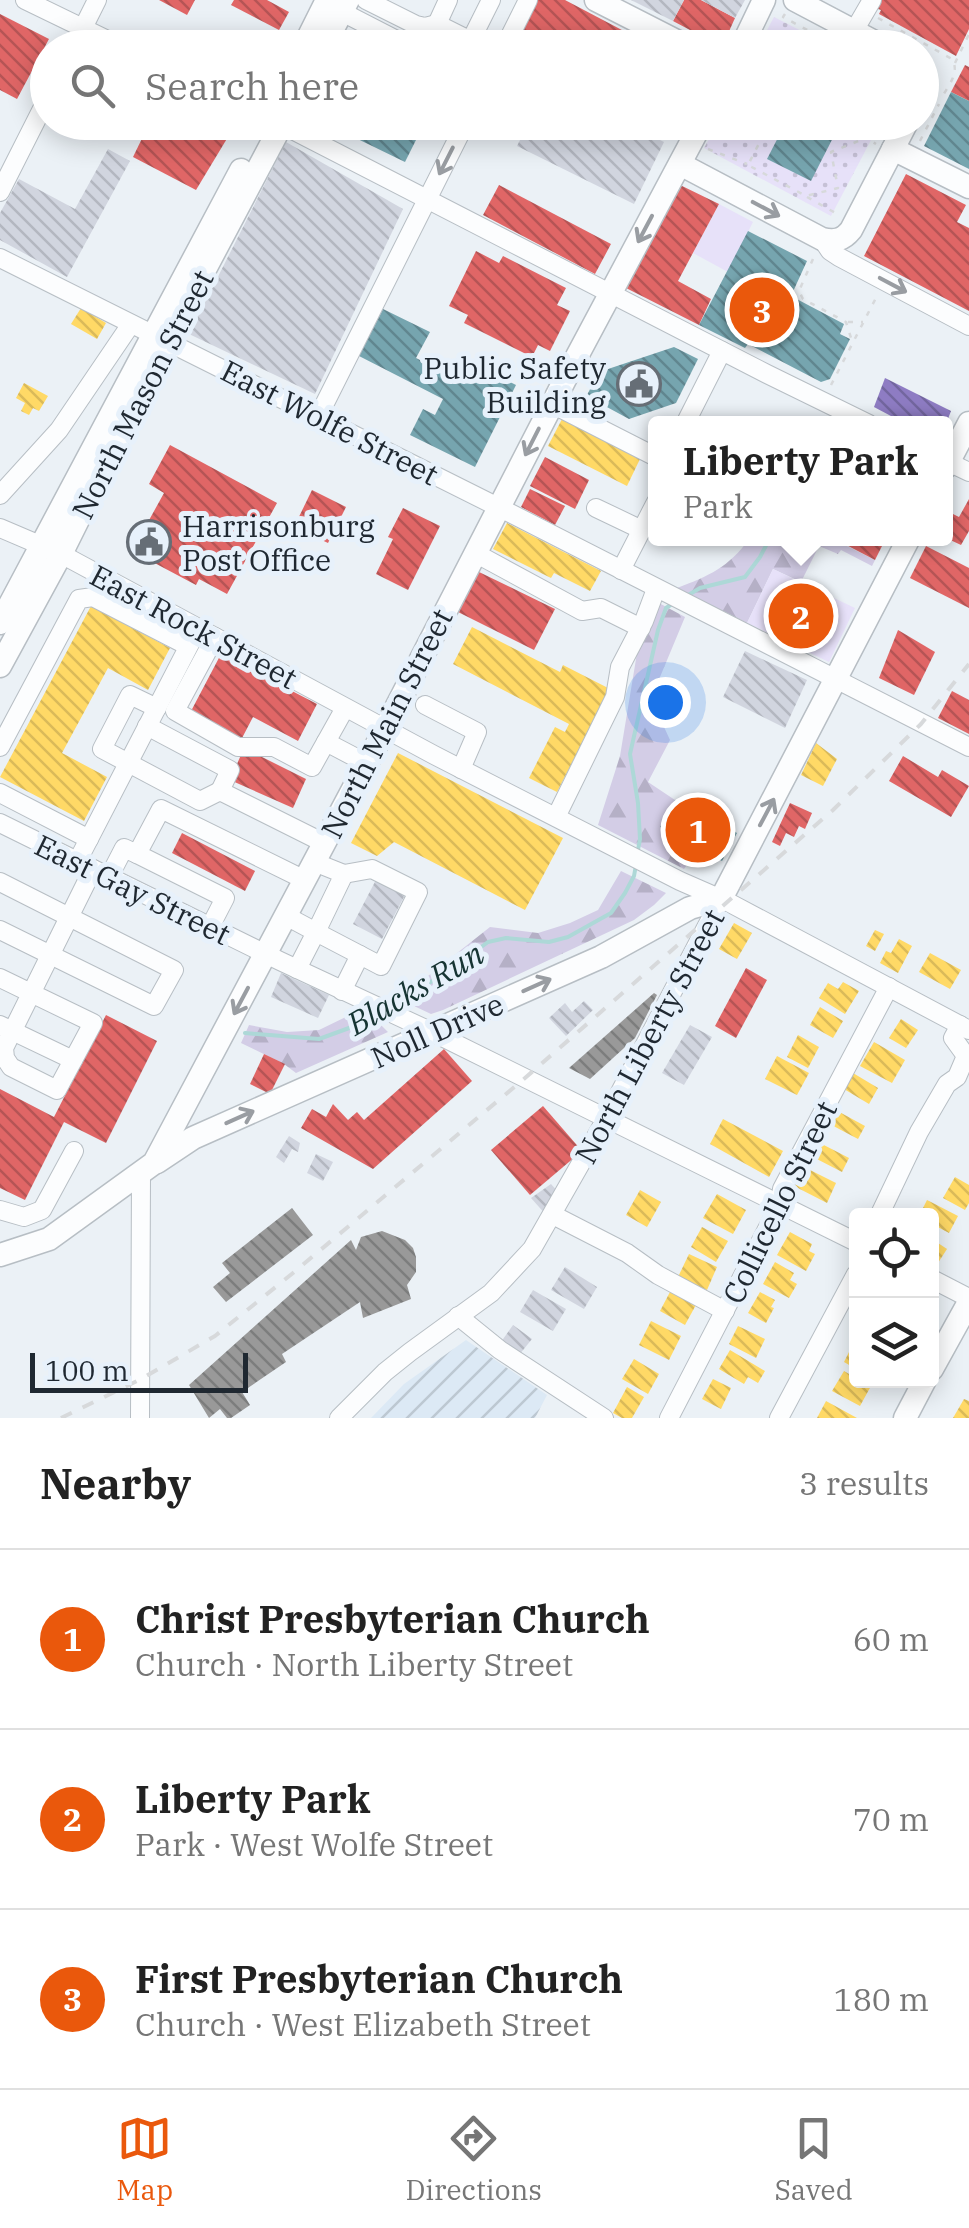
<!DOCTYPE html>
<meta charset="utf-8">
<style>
:root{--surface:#fff;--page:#f6f6f6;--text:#222;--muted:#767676;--line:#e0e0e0;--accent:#ea580c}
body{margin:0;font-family:"IBM Plex Serif",serif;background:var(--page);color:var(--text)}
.controls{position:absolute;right:30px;bottom:30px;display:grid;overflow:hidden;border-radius:10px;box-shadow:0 5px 25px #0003}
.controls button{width:90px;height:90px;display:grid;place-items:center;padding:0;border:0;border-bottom:2px solid var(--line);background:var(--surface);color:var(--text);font:50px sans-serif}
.scale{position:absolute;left:30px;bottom:25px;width:218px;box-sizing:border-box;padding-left:10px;border:5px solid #1f2831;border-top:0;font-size:28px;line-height:35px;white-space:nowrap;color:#1f2831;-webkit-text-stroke:8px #e7f1fb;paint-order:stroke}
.you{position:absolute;left:665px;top:702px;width:35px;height:35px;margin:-25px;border:8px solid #fff;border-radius:50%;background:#1a73e8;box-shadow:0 0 0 15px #1a73e833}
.badge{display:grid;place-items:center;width:65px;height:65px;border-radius:50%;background:var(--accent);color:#fff;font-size:32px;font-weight:700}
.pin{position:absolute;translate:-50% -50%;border:5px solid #fff;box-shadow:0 2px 10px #0006}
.popup{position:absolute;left:648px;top:416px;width:305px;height:130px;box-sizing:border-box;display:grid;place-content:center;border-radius:10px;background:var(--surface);filter:drop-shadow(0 2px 8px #0005);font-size:32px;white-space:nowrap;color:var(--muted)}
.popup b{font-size:38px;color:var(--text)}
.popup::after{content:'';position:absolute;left:50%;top:100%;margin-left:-20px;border:20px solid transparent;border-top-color:var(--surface)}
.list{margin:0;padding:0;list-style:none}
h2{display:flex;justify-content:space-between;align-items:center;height:130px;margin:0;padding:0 40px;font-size:42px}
h2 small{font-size:32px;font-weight:400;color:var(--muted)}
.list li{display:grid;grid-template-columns:65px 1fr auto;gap:30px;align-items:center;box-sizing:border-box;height:180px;padding:0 40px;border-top:2px solid var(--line)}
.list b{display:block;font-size:38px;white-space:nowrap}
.list p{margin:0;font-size:32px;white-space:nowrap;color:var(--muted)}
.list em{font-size:32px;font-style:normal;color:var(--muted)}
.icon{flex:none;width:55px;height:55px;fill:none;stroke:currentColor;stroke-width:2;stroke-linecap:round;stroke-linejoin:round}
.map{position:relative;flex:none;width:969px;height:1418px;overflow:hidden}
.search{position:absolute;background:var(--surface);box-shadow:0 5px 25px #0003;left:30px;right:30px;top:30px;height:110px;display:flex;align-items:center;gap:25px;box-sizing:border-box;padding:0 35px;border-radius:55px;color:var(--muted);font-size:38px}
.sheet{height:670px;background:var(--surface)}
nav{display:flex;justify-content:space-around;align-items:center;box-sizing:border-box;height:140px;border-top:2px solid var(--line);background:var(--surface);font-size:28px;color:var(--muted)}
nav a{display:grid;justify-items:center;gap:5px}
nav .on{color:var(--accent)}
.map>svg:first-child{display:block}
.industrial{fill:url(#industrial-furrows)}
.grass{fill:url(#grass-dots)}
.forest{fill:url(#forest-firs)}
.park{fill:#e7e1f9}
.homes{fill:url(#homes-back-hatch)}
.shops{fill:url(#shops-back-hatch)}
.offices{fill:url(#offices-back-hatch)}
.public{fill:url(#public-back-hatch)}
.industry{fill:url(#industry-back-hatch)}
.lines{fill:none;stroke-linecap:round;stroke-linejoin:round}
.stream{stroke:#add8d7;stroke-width:4}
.building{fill:url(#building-back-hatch)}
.minor-casing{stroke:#b7bec4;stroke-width:20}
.major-casing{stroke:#b7bec4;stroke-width:25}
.path{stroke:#d7d9db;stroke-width:2.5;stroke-dasharray:5 8;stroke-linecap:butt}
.minor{stroke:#fcfdfe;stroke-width:18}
.major{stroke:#fcfdfe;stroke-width:22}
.rail{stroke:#d7d9db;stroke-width:4;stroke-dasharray:12 12;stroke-linecap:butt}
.oneway{stroke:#999da2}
.labels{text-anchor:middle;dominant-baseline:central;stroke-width:10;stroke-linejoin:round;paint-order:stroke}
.poi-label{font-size:30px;fill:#1f2831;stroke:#e7f1fb;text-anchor:end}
.street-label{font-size:30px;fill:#1f2831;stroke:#e7f1fb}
.water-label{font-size:32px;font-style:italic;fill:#163433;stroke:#e7f1fb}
</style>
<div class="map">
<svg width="969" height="1418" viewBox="0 0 969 1418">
<defs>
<pattern id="industrial-furrows" width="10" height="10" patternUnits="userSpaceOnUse" patternTransform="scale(2.5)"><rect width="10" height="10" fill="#dce9f5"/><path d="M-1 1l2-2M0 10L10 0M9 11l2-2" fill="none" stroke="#bcc8d2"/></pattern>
<pattern id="grass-dots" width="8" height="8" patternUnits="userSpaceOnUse" patternTransform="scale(2.5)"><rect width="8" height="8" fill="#e7e1f9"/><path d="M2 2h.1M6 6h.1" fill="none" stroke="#c6c1d6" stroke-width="1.8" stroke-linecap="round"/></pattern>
<pattern id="forest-firs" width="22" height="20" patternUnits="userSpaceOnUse" patternTransform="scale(2.5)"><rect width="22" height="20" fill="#d3cde6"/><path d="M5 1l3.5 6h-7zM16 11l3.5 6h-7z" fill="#b5b0c6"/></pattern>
<pattern id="homes-back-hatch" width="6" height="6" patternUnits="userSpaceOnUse" patternTransform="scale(2.5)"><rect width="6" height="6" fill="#ffd966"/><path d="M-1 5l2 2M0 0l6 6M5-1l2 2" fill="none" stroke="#daba59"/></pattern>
<pattern id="shops-back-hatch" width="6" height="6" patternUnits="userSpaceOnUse" patternTransform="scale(2.5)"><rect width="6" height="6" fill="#e06666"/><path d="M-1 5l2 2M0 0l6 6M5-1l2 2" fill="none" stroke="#b55455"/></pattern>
<pattern id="offices-back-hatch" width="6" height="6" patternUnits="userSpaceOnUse" patternTransform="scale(2.5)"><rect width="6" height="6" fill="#8e7cc3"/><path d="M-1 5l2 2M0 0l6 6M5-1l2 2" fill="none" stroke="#73669f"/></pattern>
<pattern id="public-back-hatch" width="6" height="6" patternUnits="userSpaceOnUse" patternTransform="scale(2.5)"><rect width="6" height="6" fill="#76a5af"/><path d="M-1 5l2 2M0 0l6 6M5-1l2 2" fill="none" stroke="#60868f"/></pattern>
<pattern id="industry-back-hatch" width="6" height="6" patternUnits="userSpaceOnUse" patternTransform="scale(2.5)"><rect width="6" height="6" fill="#999"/><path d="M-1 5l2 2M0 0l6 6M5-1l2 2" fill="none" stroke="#7c7d7d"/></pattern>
<pattern id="building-back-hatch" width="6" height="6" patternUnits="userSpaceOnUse" patternTransform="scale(2.5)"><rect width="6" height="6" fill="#d1d5df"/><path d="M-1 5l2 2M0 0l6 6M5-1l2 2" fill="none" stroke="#b3b7c0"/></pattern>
</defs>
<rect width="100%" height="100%" fill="#ebf1f6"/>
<polygon class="industrial" points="466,1340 547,1395 535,1418 371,1418 404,1384"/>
<g class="grass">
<polygon points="774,17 833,47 758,47"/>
<polygon points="718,123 880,123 831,216 704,148"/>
</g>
<g class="forest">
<path d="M749 539H833L875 560 872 566 841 550 838 554 819 546 801 582 773 569 747 623 677 588C709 576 729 567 749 539Z"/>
<polygon points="659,603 685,617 660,677 659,716 670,740 648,782 675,800 660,827 697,851 684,869 598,825 620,756 637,653"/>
<polygon points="621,871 666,893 654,905 634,920 443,1010 431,1014 397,998 404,995 490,927 538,933 570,923 598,910"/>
<polygon points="354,1013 377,1021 388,1032 296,1073 284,1064 241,1043 249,1025 287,1032 319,1030"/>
</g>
<g class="park">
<polygon points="719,204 753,222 728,272 693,253"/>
<polygon points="773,569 855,608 829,662 747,623"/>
</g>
<g class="homes">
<polygon points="81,308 106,323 97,339 71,324"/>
<polygon points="24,383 48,396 39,411 33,408 29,415 21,411 25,403 16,398"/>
<polygon points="562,419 640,459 627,486 548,446"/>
<polygon points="507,523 601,571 590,591 554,573 551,578 493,549"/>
<polygon points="91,606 170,648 148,690 108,668 62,753 107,777 84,821 0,777"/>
<polygon points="472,627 560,672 563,665 610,689 557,792 529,778 555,727 565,732 569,724 453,664"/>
<polygon points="816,743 837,759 823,786 801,775"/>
<polygon points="398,753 563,838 525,910 394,842 377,856 351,843"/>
<polygon points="734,923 752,933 737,959 719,949"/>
<polygon points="875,930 884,934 875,951 866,946"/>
<polygon points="899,939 912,946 898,973 880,963 886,951 891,953"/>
<polygon points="930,953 961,970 950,989 919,972"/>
<polygon points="843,982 859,991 845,1014 819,998 828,983 838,989"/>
<polygon points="820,1007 843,1021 833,1038 810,1025"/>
<polygon points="901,1019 918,1030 906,1048 889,1038"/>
<polygon points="798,1035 819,1047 808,1068 787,1057"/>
<polygon points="874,1042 905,1060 892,1083 860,1066"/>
<polygon points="777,1056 809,1073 797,1095 765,1079"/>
<polygon points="853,1073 878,1088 869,1104 844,1089"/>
<polygon points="832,1108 865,1126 858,1139 824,1121"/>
<polygon points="723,1119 783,1151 769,1177 710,1144"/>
<polygon points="818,1142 849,1158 842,1172 811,1156"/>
<polygon points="804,1167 836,1183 827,1203 794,1186"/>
<polygon points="955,1177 969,1185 969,1203 965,1210 943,1198"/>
<polygon points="640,1190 661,1202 647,1227 626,1215"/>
<polygon points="717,1194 746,1210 733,1234 703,1218"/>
<polygon points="927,1200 958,1216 949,1233 932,1224 932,1216 919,1216"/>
<polygon points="702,1227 728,1241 716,1262 691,1247"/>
<polygon points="790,1232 812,1244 809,1251 815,1254 806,1271 777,1255"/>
<polygon points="932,1239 947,1249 936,1266 932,1263"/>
<polygon points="689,1254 717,1267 707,1290 678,1277"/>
<polygon points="775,1262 794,1273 790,1280 797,1284 789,1298 763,1284"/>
<polygon points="671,1290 697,1303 685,1325 660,1311"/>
<polygon points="760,1292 775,1300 771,1307 774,1308 766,1323 748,1313"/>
<polygon points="651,1321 681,1336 669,1360 639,1345"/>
<polygon points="738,1326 765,1339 756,1358 729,1344"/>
<polygon points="856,1338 856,1369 844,1362"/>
<polygon points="730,1350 765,1371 758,1383 748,1377 744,1384 719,1369"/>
<polygon points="634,1359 659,1374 648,1394 622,1379"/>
<polygon points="844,1371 856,1378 856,1380 871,1386 860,1406 832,1391"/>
<polygon points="713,1379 731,1388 721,1409 702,1399"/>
<polygon points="627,1387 644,1397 632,1418 622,1418 613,1413"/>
<polygon points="964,1399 969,1401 969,1418 953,1418"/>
<polygon points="826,1401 857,1418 817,1418"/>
</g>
<g class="shops">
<polygon points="159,0 195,0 187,15"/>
<polygon points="234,0 267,0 289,12 279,30 231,5"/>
<polygon points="537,0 565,0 656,48 529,48 516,41"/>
<polygon points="684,0 701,0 735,18 722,47 673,21"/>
<polygon points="873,0 969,0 969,29 956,56 879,14 881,10 875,8"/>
<polygon points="0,14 49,39 17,99 0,90"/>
<polygon points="965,65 969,67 969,101 951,92"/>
<polygon points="150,122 237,122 196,190 133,157"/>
<polygon points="906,174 966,205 957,222 969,228 969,311 864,256"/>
<polygon points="678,184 719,204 678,281 711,299 699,325 626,288"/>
<polygon points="499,185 611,244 595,274 483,215"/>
<polygon points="476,251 499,263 503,256 566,288 557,305 570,311 550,351 538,345 532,357 464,323 468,315 449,306"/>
<polygon points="170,445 277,503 227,594 199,579 196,585 132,551 164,493 149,484"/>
<polygon points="545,457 589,480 575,509 530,486"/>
<polygon points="530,489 565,506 555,525 521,507"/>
<polygon points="312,490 346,507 328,543 294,527"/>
<polygon points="969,499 969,531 961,545 946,538 946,514 949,512 959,517"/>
<polygon points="403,508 440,526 408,590 376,574 393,539 388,537"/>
<polygon points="833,538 882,538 885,540 875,560"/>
<polygon points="926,546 969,568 969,608 910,578"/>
<polygon points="479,572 555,609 534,650 458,612"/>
<polygon points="898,630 935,652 914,695 879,678"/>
<polygon points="221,654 317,704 298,741 253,717 241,740 190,713"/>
<polygon points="952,691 969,700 969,734 938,718"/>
<polygon points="244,748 306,779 293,808 230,780"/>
<polygon points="903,756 938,777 942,770 969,786 951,817 889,781"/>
<polygon points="790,803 812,813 805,829 799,826 794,837 786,833 780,846 772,842"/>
<polygon points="182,833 255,871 245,891 172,853"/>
<polygon points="746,968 767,980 736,1038 715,1026"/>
<polygon points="106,1015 157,1041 106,1143 64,1122 25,1200 0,1188 0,1089 54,1117"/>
<polygon points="444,1049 472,1081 373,1169 301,1128 312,1109 326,1117 333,1104 348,1120 357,1112 364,1120"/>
<polygon points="264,1054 285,1064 270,1094 250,1084"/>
<polygon points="543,1106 582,1151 530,1195 491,1150"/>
</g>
<polygon class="offices" points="885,378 951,411 946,424 906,424 874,407"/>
<g class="public">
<polygon points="951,92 969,101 969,169 924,146"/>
<polygon points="333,122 425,122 405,162 331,126"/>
<polygon points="786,122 841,122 811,181 767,159"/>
<polygon points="748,231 807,261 791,296 844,324 840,334 850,339 830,379 821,382 748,344 745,348 699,325"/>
<polygon points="383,309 430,332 416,358 450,375 459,357 516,385 475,467 410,435 423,409 435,415 443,399 359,356"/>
<polygon points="674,347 698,359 676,403 629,419 605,406 608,404 587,395 599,372"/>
<polygon points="675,800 737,833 722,861 660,827"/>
</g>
<g class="industry">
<polygon points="654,993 657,995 635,1038 590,1079 569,1068"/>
<polygon points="292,1208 313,1235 226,1302 213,1287 230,1273 222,1263"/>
<polygon points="382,1231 405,1240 413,1248 416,1257 416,1272 407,1285 411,1299 363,1318 360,1302 282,1354 286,1362 242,1392 250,1405 231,1418 227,1418 220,1409 209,1418 189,1385 351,1240 356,1250 361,1237"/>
</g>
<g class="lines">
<g class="stream">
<polyline points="685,597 700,588 745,577 760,557 770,538"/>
<polyline points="638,850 640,839 638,803 630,754 658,630 666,608 672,604"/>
<polyline points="392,1006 453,968 488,942 506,938 549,942 568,937 611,913 625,893 634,876 636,865"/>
<polyline points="245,1033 319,1039 371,1020 380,1014"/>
</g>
</g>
<g class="building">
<polygon points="631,0 684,0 673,21"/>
<polygon points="701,0 745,0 735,18"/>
<polygon points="529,122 624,122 664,142 634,204 517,146"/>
<polygon points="286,142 403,209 315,394 189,334"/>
<polygon points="108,149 130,161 67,277 0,240 0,213 19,179 75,209"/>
<polygon points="745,651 807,680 785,728 723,697"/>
<polygon points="378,876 407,891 382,939 353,924"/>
<polygon points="281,973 329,995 318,1018 271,997"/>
<polygon points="584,1001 593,1010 566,1036 549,1018 565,1003 572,1012"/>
<polygon points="690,1025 712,1037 684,1085 662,1073"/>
<polygon points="289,1136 300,1143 298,1152 292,1149 284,1163 276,1157"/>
<polygon points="316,1154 333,1162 323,1181 307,1173"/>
<polygon points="551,1184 559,1193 547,1216 531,1198"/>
<polygon points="565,1267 597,1287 584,1309 551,1290"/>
<polygon points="533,1290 566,1309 553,1331 520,1312"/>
<polygon points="513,1325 532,1339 519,1355 501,1342"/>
</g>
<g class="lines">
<g class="minor-casing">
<g id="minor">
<polyline points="25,0 124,48"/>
<polyline points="366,0 416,25 425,27 437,24 485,48"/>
<polyline points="342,12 412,48"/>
<polyline points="437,24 448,0"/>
<polyline points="854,31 872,0"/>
<polyline points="471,40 491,0"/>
<polyline points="73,48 97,0"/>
<polyline points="504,48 528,0"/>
<polyline points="277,122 767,374 869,424"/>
<polyline points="0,192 48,97"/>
<polyline points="822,239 830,251 839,257 969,326"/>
<polyline points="0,258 510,513 969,747"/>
<polyline points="552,404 656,457"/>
<polyline points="318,417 466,122"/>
<polyline points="685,424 722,351"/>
<polyline points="946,461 969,472"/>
<polyline points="0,495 59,430 131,324"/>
<polyline points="596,508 642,530"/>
<polyline points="0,528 61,554 434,755 680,881 728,902 969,1030"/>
<polyline points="475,553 582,611 601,608 641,628"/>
<polyline points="621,570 656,502"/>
<polyline points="215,637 175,711 238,747 274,747 312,767 345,708"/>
<polyline points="425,705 477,732 461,769"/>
<polyline points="157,708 130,695 102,749 200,801 220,791 324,843"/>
<polyline points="147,726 230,770 220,791"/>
<polyline points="326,742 366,763"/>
<polyline points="0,747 79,599 93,597 188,646"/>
<polyline points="0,793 89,839"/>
<polyline points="556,817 615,697 620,667 644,621 656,589"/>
<polyline points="0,823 280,961 432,1032 856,1242"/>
<polyline points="77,862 194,636"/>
<polyline points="344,874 372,869 418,892 381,966 360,955"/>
<polyline points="109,877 124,848 137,854"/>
<polyline points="0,882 174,970 154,1006 0,930"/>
<polyline points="286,916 316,932 344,874 314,862"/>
<polyline points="210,927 225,898 137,854 161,809 305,880"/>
<polyline points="297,969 316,932 360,955 342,991"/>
<polyline points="0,978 93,1023 57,1090 11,1067 5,1058 4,1048 93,869"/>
<polyline points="0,1025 73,1060"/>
<polyline points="0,1210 24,1217 42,1210 74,1151"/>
<polyline points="553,1215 627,1253 658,1275 725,1311"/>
<polyline points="879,1216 919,1132 947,1084 957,1077 966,1056 953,1038 960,1025"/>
<polyline points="932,1279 969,1298"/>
<polyline points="458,1316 500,1350 604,1418"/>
<polyline points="140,1418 141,1174"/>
<polyline points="339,1418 385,1372 410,1352 491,1293 532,1249 606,1119 721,899"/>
<polyline points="669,1418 780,1204 782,1189 889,987"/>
<polyline points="779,1418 856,1274"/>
</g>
</g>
<g class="major-casing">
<g id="major">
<polyline points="596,0 690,48"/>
<polyline points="795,0 886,48"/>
<polyline points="303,48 327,0"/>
<polyline points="323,48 348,0"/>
<polyline points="741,48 764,0"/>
<polyline points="922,71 925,87 922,94"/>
<polyline points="893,149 969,187"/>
<path d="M680 164 822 239C835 242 843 240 851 230L907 122"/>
<polyline points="946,467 969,423"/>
<polyline points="0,623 241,170"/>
<polyline points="0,666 61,554 167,341 283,122"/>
<polyline points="157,1162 193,1138 601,957 690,908 721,899 909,538"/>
<polyline points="0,1255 49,1239 154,1163 385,729 575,360 702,122"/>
<polyline points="932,1369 969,1302"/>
<polyline points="905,1418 925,1380"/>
</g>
</g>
<g class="path">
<polyline points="785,14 783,17 841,48"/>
<path d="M878 18 952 59C960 72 949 85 942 97"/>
<polyline points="955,63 969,34"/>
<polyline points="770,122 748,165 806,196 838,188 831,152 866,138"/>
<polyline points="860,122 866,138 876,144"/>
<polyline points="920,141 939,104"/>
<polyline points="708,149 747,164"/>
<polyline points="807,197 839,215"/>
<polyline points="813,259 799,291 803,299 846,322 852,341"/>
<polyline points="848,322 863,322"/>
<polyline points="831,385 878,294"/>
<polyline points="886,418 896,424"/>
</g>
<use href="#minor" class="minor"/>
<use href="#major" class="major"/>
<polyline class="rail" points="61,1418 141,1379 215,1336 293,1273 525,1078 833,810 921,724 969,664"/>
</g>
<defs><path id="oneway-shaft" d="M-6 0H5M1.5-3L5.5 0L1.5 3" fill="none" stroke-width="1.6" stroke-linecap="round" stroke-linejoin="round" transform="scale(2.5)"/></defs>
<g class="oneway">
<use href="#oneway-shaft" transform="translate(446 161) rotate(117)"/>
<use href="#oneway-shaft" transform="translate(766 209) rotate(28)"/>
<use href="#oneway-shaft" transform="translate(645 229) rotate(118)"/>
<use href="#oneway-shaft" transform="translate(893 285) rotate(28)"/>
<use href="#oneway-shaft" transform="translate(532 442) rotate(117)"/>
<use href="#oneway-shaft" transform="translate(767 812) rotate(-62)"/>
<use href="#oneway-shaft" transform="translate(537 985) rotate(-24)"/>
<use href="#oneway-shaft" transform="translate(241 1001) rotate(118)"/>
<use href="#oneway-shaft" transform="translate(240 1117) rotate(-24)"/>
</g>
<defs>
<g id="civic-ring" transform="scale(2.25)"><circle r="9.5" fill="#e7f1fb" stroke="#666e76" stroke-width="1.5"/><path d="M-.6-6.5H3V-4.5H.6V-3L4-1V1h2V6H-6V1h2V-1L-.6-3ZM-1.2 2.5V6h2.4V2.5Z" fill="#666e76"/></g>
</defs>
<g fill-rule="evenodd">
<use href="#civic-ring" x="639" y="384"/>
<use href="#civic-ring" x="149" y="542"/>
</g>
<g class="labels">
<g class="poi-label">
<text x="606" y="367">Public Safety<tspan x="606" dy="34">Building</tspan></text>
<text x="182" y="525" text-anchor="start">Harrisonburg<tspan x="182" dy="34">Post Office</tspan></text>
</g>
<g class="street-label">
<text transform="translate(142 394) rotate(-63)">North Mason Street</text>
<text transform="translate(330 422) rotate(27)">East Wolfe Street</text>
<text transform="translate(194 626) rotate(28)">East Rock Street</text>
<text transform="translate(386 723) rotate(-63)">North Main Street</text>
<text transform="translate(133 889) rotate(26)">East Gay Street</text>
<text transform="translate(437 1030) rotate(-24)">Noll Drive</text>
<text transform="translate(649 1036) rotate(-62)">North Liberty Street</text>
<text transform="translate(779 1202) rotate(-64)">Collicello Street</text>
</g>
<g class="water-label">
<text transform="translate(415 988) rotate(-30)">Blacks Run</text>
</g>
</g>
</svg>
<div class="controls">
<button><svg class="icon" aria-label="locate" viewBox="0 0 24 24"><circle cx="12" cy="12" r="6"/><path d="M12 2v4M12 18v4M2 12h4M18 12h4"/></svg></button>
<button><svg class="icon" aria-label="layers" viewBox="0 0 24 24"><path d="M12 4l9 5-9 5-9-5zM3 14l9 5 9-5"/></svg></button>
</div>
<div class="scale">100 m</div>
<div class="you"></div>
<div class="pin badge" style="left:698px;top:830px">1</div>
<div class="pin badge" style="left:801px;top:616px">2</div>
<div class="popup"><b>Liberty Park</b>Park</div>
<div class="pin badge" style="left:762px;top:310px">3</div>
<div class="search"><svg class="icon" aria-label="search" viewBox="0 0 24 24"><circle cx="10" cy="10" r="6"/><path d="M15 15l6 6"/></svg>Search here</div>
</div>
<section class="sheet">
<h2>Nearby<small>3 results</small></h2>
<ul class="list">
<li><span class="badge">1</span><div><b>Christ Presbyterian Church</b><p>Church · North Liberty Street</p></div><em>60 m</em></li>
<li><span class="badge">2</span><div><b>Liberty Park</b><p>Park · West Wolfe Street</p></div><em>70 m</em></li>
<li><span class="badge">3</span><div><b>First Presbyterian Church</b><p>Church · West Elizabeth Street</p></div><em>180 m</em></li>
</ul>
</section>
<nav>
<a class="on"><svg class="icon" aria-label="map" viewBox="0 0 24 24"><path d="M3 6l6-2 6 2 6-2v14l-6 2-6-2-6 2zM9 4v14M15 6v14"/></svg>Map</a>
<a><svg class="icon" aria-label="directions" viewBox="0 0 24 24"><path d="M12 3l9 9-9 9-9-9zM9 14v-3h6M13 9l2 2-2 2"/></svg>Directions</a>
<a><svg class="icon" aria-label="saved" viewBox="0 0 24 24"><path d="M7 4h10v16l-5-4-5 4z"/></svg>Saved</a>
</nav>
